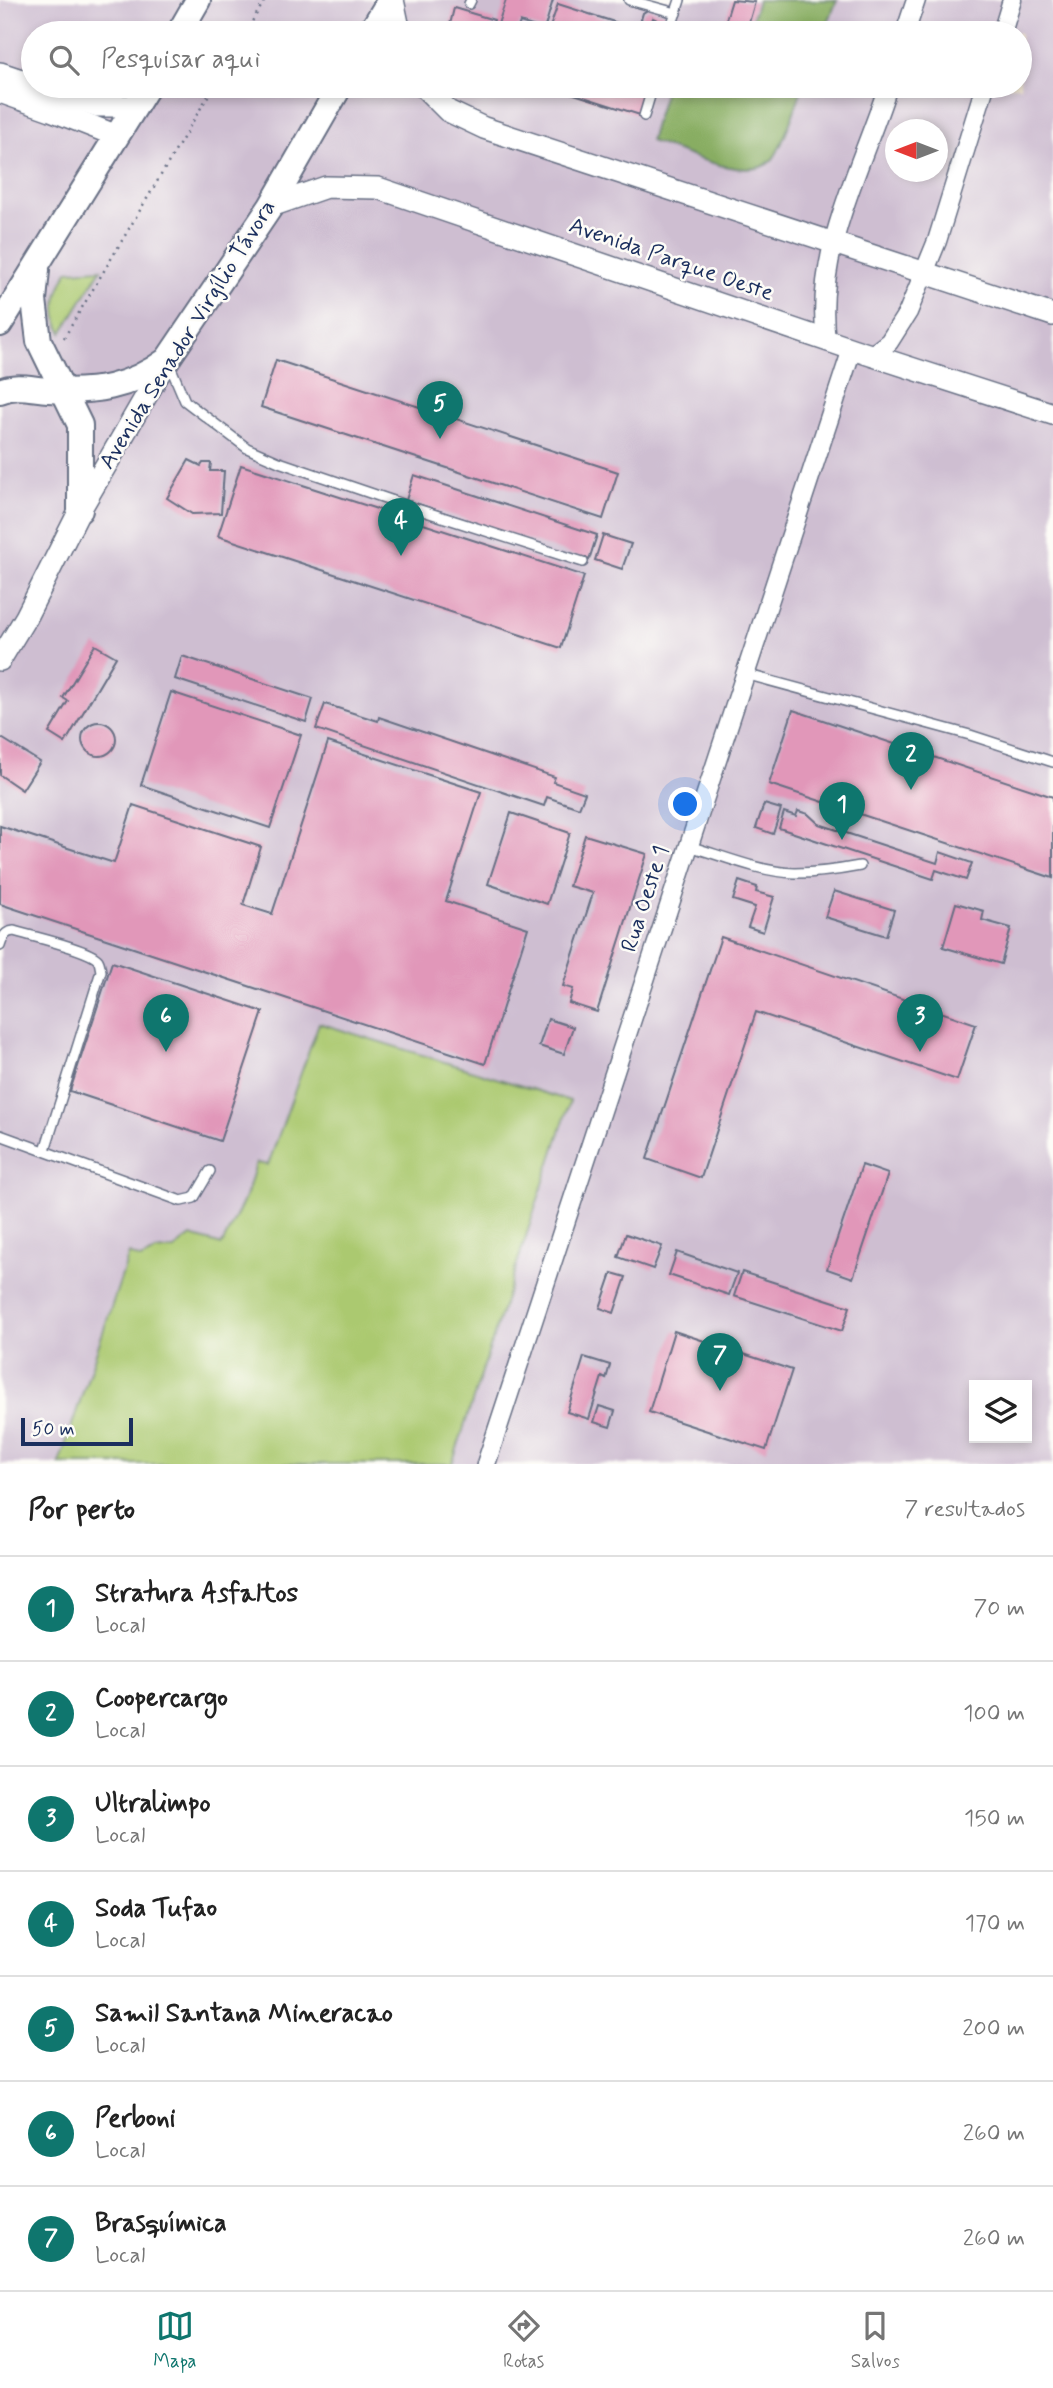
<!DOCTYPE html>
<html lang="pt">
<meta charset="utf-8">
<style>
:root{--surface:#fff;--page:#f6f6f6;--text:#222;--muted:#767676;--line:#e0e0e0;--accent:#0f766e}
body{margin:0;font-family:Mynerve,sans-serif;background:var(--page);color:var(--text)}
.controls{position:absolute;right:21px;bottom:21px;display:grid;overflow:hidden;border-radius:0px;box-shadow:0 4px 10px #0003}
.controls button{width:63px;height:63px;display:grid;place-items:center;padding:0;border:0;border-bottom:2px solid var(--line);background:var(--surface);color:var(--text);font:35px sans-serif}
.compass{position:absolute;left:885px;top:119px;width:63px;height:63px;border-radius:50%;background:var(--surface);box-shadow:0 4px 10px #0003;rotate:270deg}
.scale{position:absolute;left:21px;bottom:18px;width:112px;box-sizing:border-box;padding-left:7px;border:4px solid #1b2f5e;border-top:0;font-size:19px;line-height:24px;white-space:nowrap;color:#1b2f5e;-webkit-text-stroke:5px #fdfcf7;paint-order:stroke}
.you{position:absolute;left:686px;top:805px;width:24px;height:24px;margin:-18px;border:5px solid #fff;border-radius:50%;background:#1a73e8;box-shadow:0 0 0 10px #1a73e833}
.badge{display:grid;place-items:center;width:46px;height:46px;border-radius:50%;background:var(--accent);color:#fff;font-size:23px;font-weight:700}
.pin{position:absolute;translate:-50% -58px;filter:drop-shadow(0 2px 4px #0008)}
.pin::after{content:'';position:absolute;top:37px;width:24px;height:21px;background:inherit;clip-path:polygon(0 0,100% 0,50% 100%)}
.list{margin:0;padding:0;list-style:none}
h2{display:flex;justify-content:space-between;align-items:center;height:91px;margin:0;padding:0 28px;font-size:30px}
h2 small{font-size:23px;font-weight:400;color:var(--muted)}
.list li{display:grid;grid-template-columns:46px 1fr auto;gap:21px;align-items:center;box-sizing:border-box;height:105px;padding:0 28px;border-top:2px solid var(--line)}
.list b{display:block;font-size:26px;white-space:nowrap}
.list p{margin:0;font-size:23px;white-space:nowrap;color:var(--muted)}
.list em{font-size:23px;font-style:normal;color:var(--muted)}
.icon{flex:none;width:38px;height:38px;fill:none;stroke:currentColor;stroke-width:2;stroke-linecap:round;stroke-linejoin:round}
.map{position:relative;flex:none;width:1053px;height:1464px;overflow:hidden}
.search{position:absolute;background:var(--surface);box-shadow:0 4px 10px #0003;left:21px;right:21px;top:21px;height:77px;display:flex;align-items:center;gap:18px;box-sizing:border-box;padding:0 24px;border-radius:38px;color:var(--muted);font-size:26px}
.sheet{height:826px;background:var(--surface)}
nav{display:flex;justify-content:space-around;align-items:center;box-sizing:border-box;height:98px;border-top:2px solid var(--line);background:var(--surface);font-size:19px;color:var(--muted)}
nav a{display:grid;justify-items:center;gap:4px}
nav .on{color:var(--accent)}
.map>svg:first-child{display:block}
.industrial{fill:#cebed1;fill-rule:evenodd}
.green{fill:#abc970;stroke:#637c67;stroke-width:2}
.forest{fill:#88ad62;stroke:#526e60;stroke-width:2}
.building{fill:#e197b9}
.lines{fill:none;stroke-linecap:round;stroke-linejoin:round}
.service-casing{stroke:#676f84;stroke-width:12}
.minor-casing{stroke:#676f84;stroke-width:21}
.tertiary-casing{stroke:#676f84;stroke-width:24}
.secondary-casing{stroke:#676f84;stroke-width:28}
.path{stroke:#676f84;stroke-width:2.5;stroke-dasharray:2 5;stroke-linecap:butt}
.service{stroke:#fff;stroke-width:9}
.minor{stroke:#fff;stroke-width:18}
.tertiary{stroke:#fff;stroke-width:21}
.secondary{stroke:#fff;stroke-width:24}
.labels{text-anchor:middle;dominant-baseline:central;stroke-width:5;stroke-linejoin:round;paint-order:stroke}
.street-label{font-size:23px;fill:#1b2f5e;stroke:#fdfcf7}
</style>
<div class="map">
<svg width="1053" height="1464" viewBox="0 0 1053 1464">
<rect width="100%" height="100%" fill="#fdfcf7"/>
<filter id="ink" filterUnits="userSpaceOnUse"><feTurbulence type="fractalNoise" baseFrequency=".0143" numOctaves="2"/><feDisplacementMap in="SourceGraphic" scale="14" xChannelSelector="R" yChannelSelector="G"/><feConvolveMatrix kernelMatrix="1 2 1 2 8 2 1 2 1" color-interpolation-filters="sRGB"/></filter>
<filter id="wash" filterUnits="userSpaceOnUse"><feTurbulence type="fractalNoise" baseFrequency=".00686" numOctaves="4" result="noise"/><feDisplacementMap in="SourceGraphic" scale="28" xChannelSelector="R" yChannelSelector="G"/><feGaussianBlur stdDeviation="1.57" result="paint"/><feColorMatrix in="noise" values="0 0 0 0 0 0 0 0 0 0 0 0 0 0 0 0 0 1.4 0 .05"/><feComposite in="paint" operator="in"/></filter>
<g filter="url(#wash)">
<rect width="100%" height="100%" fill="#f3e6cc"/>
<path class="industrial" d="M0 0H1053V1464H0ZM33 33H1020V86H33ZM895 130H937V172H895ZM974 1385H1027V1438H974Z"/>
<g class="green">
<path d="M101 269 62 333C51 310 56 291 68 271Z"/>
<polygon points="319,1023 570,1101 452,1464 59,1464 129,1254 141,1259 156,1251 174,1249 191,1236 222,1245 247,1194 256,1163 268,1165"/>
</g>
<g class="forest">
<polygon points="758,0 837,0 824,33 748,33"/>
<path d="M666 86H803C798 101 781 151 772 160 749 185 678 150 650 141Z"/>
</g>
<g id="blocks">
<g class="building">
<polygon points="506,0 553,0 544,30 520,22 516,33 495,33"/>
<polygon points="732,0 755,2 746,33 724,26"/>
<polygon points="558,4 633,28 632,33 548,33"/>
<polygon points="454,8 494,20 490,33 448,33"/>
<polygon points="649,9 672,17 667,33 652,33 657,20 653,18 648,33 637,33 643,13"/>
<polygon points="549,86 649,86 640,115"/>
<polygon points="276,360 618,472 603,519 261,407"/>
<polygon points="189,460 201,466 203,463 211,463 210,471 224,471 221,513 192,514 167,498"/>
<polygon points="241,465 584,576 561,648 218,536"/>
<polygon points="414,475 597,535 589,560 406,500"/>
<polygon points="603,535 631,544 622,569 595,560"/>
<polygon points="95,645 116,657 65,743 49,733 68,701 63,698"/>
<polygon points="182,656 313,699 306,722 175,679"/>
<polygon points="171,692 301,735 270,828 141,785"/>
<polygon points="325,704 378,721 379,717 555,777 553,782 585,793 579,808 547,797 544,806 316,729"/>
<polygon points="793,710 1053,797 1053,878 769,784"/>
<circle cx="99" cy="739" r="17"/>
<polygon points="0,737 40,762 22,790 0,775"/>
<polygon points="328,742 481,792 446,901 528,928 485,1064 0,904 0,826 114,863 133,805 261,847 243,905 272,914"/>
<polygon points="764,804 781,809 773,834 756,828"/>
<polygon points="798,811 808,814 819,824 937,863 940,852 972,863 966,880 936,870 933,879 779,828 784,812 796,816"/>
<polygon points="511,813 570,833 547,904 488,884"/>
<polygon points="585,835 647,854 597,1012 569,1003 573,989 563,986 593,893 569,886"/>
<polygon points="739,881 757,887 756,892 774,897 763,932 748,927 755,907 733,900"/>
<polygon points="834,891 894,910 886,936 825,917"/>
<polygon points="956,903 984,911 982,920 1011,928 1001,964 943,947"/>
<polygon points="721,937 976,1024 957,1080 756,1012 701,1178 647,1159"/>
<polygon points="112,962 263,1012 220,1141 70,1091"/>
<polygon points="548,1019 573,1027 564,1054 539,1046"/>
<polygon points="862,1165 888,1174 853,1278 827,1269"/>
<polygon points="626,1234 662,1246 653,1269 618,1257"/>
<polygon points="677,1252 737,1273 729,1295 669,1275"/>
<polygon points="742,1272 850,1307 842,1331 734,1296"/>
<polygon points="612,1273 626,1277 614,1313 600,1308"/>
<polygon points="674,1331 792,1370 766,1450 649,1412"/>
<polygon points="584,1357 610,1365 606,1379 602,1377 589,1419 567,1412"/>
<polygon points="599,1406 615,1411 610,1427 594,1422"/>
</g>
</g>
</g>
<g filter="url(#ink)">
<use href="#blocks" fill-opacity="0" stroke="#676f84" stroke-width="2"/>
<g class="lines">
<g class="service-casing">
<g id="service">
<polyline points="629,0 676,13"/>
<polyline points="469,4 471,0"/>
<polyline points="669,33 680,0"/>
<polyline points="644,116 653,86"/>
<polyline points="168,361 185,401 247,448 279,462 417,509 583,562"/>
<polyline points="745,674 970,735 1053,762"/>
<path d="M689 846C723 856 760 872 795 873 817 873 839 870 860 866"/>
<path d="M0 946C3 937 4 932 14 931 30 936 89 949 98 960 100 963 100 967 101 971L45 1150"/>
<polyline points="0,1135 181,1201 194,1198 210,1171"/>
</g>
</g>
<g class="minor-casing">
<g id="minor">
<polyline points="905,33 916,0"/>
<polyline points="1002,33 1012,0"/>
<path d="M826 340C814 252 862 167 888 86"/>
<polyline points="872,355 889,342 908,312 937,241 985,86"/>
<polyline points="486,1464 852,349"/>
</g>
</g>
<g class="tertiary-casing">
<g id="tertiary">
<polyline points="393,0 400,33"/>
<polyline points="0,73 33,84"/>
<polyline points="39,86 98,106 136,106"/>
<polyline points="423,86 448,111 484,128 1053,315"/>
<polyline points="0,92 51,110 117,136"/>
<polyline points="271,206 326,187 378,188 852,349 1053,414"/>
<polyline points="0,660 26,617 80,510 167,360"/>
</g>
</g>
<g class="secondary-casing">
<g id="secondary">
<polyline points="179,33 198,0"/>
<polyline points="370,33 390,0"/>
<polyline points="37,270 34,300 39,341 80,425 80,510"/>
<polyline points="0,324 148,86"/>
<path d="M0 391C17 384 31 389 48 390 95 393 129 388 167 360L271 206 340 86"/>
</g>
</g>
<g class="path">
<polyline points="245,33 265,0"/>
<polyline points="64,338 214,86"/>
</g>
<use href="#service" class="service"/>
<use href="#minor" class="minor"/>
<use href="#tertiary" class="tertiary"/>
<use href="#secondary" class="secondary"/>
</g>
</g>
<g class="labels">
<g class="street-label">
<text transform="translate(671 260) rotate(19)">Avenida Parque Oeste</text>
<text transform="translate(188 335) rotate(-58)">Avenida Senador Virgílio Távora</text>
<text transform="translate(646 899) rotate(-72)">Rua Oeste 1</text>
</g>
</g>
</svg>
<div class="controls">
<button><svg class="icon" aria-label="layers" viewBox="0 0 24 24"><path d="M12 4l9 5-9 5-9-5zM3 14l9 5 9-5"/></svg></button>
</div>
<svg class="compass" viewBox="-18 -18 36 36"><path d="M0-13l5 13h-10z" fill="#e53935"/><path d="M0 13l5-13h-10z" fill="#767676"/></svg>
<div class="scale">50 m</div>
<div class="you"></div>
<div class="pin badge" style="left:842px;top:840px">1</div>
<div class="pin badge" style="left:911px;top:790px">2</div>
<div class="pin badge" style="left:920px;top:1052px">3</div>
<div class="pin badge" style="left:401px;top:556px">4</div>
<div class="pin badge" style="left:440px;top:439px">5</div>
<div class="pin badge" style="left:166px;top:1052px">6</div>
<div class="pin badge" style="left:720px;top:1391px">7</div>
<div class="search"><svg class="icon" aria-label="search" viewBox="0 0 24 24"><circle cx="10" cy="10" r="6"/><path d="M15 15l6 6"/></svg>Pesquisar aqui</div>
</div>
<section class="sheet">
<h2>Por perto<small>7 resultados</small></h2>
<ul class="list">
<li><span class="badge">1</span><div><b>Stratura Asfaltos</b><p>Local</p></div><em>70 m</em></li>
<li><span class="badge">2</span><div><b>Coopercargo</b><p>Local</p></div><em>100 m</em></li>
<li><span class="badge">3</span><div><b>Ultralimpo</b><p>Local</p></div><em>150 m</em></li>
<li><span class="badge">4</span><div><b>Soda Tufao</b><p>Local</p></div><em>170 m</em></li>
<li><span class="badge">5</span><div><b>Samil Santana Mineracao</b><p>Local</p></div><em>200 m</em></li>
<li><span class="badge">6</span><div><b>Perboni</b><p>Local</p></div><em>260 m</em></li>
<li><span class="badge">7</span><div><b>Brasquímica</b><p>Local</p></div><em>260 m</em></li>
</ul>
</section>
<nav>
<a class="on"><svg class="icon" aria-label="map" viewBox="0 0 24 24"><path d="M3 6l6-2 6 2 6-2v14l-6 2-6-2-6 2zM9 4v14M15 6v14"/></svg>Mapa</a>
<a><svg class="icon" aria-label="directions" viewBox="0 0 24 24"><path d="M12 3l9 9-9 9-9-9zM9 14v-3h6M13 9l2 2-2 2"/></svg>Rotas</a>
<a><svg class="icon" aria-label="saved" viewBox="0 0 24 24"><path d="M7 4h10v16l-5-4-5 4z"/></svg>Salvos</a>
</nav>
